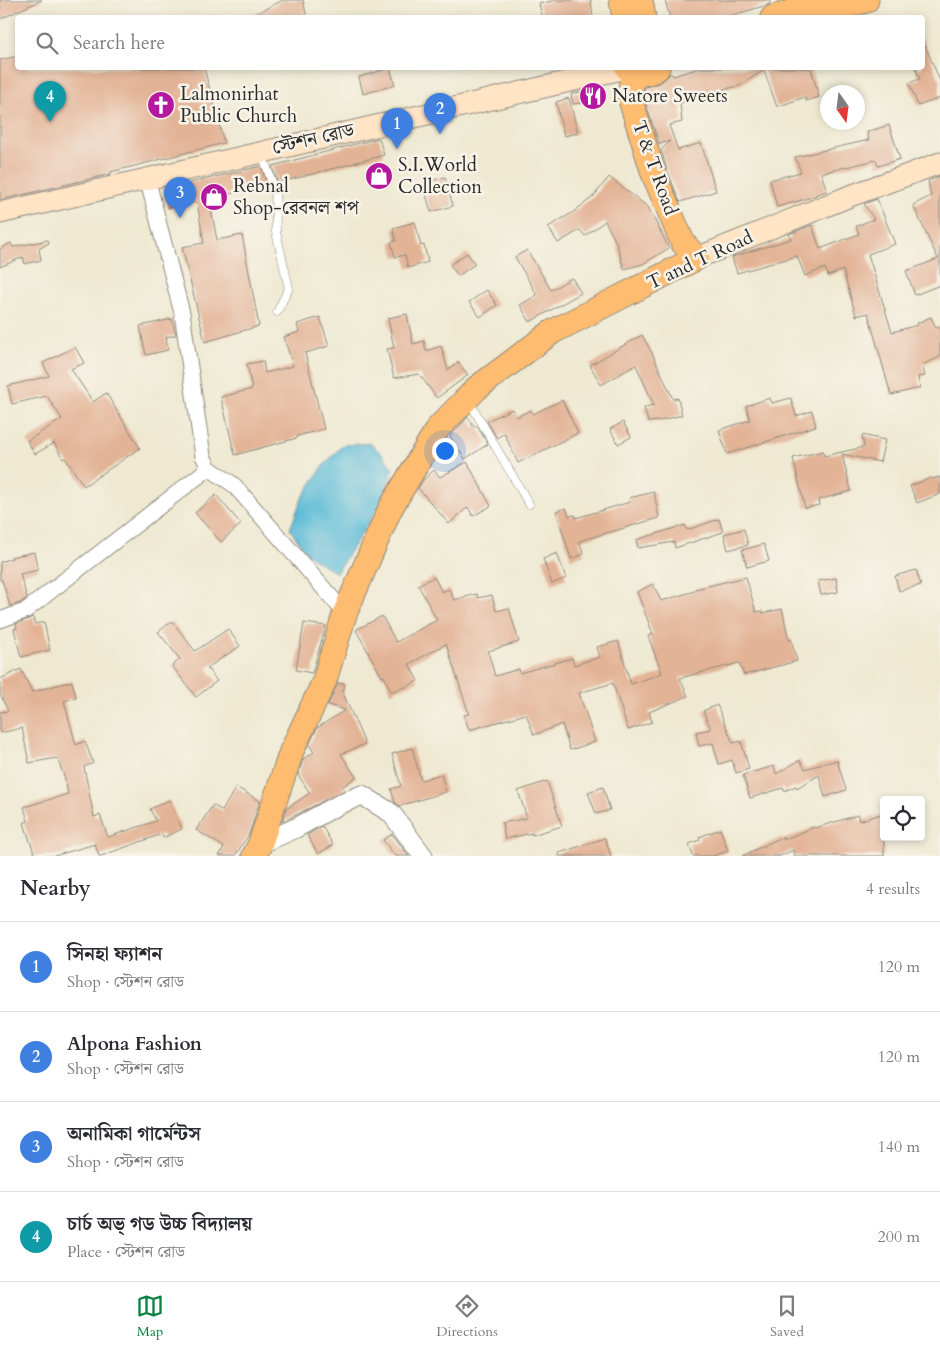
<!DOCTYPE html>
<meta charset="utf-8">
<style>
:root{--surface:#fff;--page:#f2f2f3;--text:#2b2b33;--muted:#7c7c81;--line:#e1e1e2;--accent:#0b8043}
body{margin:0;font-family:Cardo,"Noto Serif Bengali",serif;background:var(--page);color:var(--text)}
.controls{position:absolute;right:15px;bottom:15px;display:grid;overflow:hidden;border-radius:5px;box-shadow:0 2px 8px #0003}
.controls button{width:45px;height:45px;display:grid;place-items:center;padding:0;border:0;border-bottom:1px solid var(--line);background:var(--surface);color:var(--text);font:25px sans-serif}
.compass{position:absolute;left:820px;top:85px;width:45px;height:45px;border-radius:50%;background:var(--surface);box-shadow:0 2px 8px #0003;rotate:166deg}
.you{position:absolute;left:444px;top:450px;width:18px;height:18px;margin:-12px;border:4px solid #fff;border-radius:50%;background:#1a73e8;box-shadow:0 0 0 8px #1a73e833}
.badge{display:grid;place-items:center;width:32px;height:32px;border-radius:50%;background:var(--accent);color:#fff;font-size:16px;font-weight:700}
.pin{position:absolute;translate:-50% -41px;filter:drop-shadow(0 1px 2px #0008)}
.pin::after{content:'';position:absolute;top:26px;width:18px;height:15px;background:inherit;clip-path:polygon(0 0,100% 0,50% 100%)}
.list{margin:0;padding:0;list-style:none}
h2{display:flex;justify-content:space-between;align-items:center;height:65px;margin:0;padding:0 20px;font-size:21px}
h2 small{font-size:16px;font-weight:400;color:var(--muted)}
.list li{display:grid;grid-template-columns:32px 1fr auto;gap:15px;align-items:center;box-sizing:border-box;height:90px;padding:0 20px;border-top:1px solid var(--line)}
.list b{display:block;font-size:19px;white-space:nowrap}
.list p{margin:0;font-size:16px;white-space:nowrap;color:var(--muted)}
.list em{font-size:16px;font-style:normal;color:var(--muted)}
.icon{flex:none;width:28px;height:28px;fill:none;stroke:currentColor;stroke-width:2;stroke-linecap:round;stroke-linejoin:round}
.map{position:relative;flex:none;width:940px;height:856px;overflow:hidden}
.search{position:absolute;background:var(--surface);box-shadow:0 2px 8px #0003;left:15px;right:15px;top:15px;height:55px;display:flex;align-items:center;gap:12px;box-sizing:border-box;padding:0 18px;border-radius:5px;color:var(--muted);font-size:19px}
.sheet{height:425px;background:var(--surface)}
nav{display:flex;justify-content:space-around;align-items:center;box-sizing:border-box;height:70px;border-top:1px solid var(--line);background:var(--surface);font-size:14px;color:var(--muted)}
nav a{display:grid;justify-items:center;gap:2px}
nav .on{color:var(--accent)}
.map>svg:first-child{display:block}
.water{fill:#59bad7;stroke:#427281}
.building{fill:#e3b396}
.lines{fill:none;stroke-linecap:round;stroke-linejoin:round}
.service-casing{stroke:#8d8a7e;stroke-width:9}
.minor-casing{stroke:#8d8a7e;stroke-width:17}
.tertiary-casing{stroke:#8d8a7e;stroke-width:21}
.secondary-casing{stroke:#8d8a7e;stroke-width:23}
.primary-casing{stroke:#8d8a7e;stroke-width:26}
.trunk-casing{stroke:#8d8a7e;stroke-width:27}
.service{stroke:#fff;stroke-width:8}
.minor{stroke:#fff;stroke-width:15}
.tertiary{stroke:#fff;stroke-width:19}
.secondary{stroke:#ffe4c6;stroke-width:21}
.primary{stroke:#febc70;stroke-width:24}
.trunk{stroke:#febc70;stroke-width:25}
.labels{text-anchor:middle;dominant-baseline:central;stroke-width:5;stroke-linejoin:round;paint-order:stroke}
.poi-label{font-size:19px;fill:#2b2b2b;stroke:#f7f3e8;text-anchor:start}
.street-label{font-size:19px;fill:#2b2b2b;stroke:#f7f3e8}
</style>
<div class="map">
<svg width="940" height="856" viewBox="0 0 940 856">
<rect width="100%" height="100%" fill="#f7f3e8"/>
<filter id="ink" filterUnits="userSpaceOnUse"><feTurbulence type="fractalNoise" baseFrequency=".02" numOctaves="2"/><feDisplacementMap in="SourceGraphic" scale="10" xChannelSelector="R" yChannelSelector="G"/><feConvolveMatrix kernelMatrix="1 2 1 2 8 2 1 2 1" color-interpolation-filters="sRGB"/></filter>
<filter id="wash" filterUnits="userSpaceOnUse"><feTurbulence type="fractalNoise" baseFrequency=".0096" numOctaves="4" result="noise"/><feDisplacementMap in="SourceGraphic" scale="20" xChannelSelector="R" yChannelSelector="G"/><feGaussianBlur stdDeviation="1.12" result="paint"/><feColorMatrix in="noise" values="0 0 0 0 0 0 0 0 0 0 0 0 0 0 0 0 0 1.4 0 .05"/><feComposite in="paint" operator="in"/></filter>
<g filter="url(#wash)">
<rect width="100%" height="100%" fill="#efe9d2"/>
<polygon class="water" points="370,443 382,454 393,469 380,505 336,573 307,554 290,529 302,498 324,465 343,445"/>
<g id="blocks">
<g class="building">
<polygon points="0,0 42,0 0,19"/>
<polygon points="283,0 303,0 307,18 247,18"/>
<polygon points="556,0 591,0 593,18 543,18 539,4"/>
<polygon points="665,0 770,0 770,4 724,18 670,18"/>
<polygon points="922,38 940,81 940,98 918,106 909,83 920,79 915,68 922,68"/>
<polygon points="18,56 18,68 204,68 224,143 111,172 111,174 0,200 0,60"/>
<polygon points="390,68 395,85 363,94 359,77"/>
<polygon points="700,68 811,68 819,97 806,101 805,97 777,107 764,70 739,86 725,89 680,103 682,122 669,125 678,150 701,143 716,191 680,202 667,170 661,150 670,141 659,144 643,94 645,87 660,83 670,74 672,74 673,76"/>
<polygon points="588,90 590,102 573,104 571,94"/>
<polygon points="569,98 578,133 564,136 556,102"/>
<polygon points="889,125 900,159 878,166 876,160 821,173 827,191 815,195 816,196 777,207 770,180 801,172 795,157 869,140 867,132"/>
<polygon points="379,138 384,155 278,183 272,166"/>
<polygon points="261,166 267,185 209,199 217,240 242,235 259,326 205,342 182,247 204,243 197,202 168,208 164,189"/>
<polygon points="940,176 940,285 915,295 906,271 938,259 913,205 931,196 928,181"/>
<polygon points="445,177 453,206 431,212 423,183"/>
<polygon points="609,177 648,207 669,248 643,264 624,269 616,242 605,221 585,236 580,230 558,243 548,227 572,213 593,197"/>
<polygon points="877,199 895,244 868,254 892,332 918,325 917,323 931,317 936,328 940,326 940,357 922,365 925,376 918,377 920,388 891,395 868,313 856,316 843,270 828,276 825,268 805,276 797,256 737,273 732,257 791,239 789,234 812,225 820,249 859,234 856,226 874,219 864,204"/>
<polygon points="415,222 421,246 424,245 428,262 408,268 405,255 395,257 391,242 396,241 393,228"/>
<polygon points="48,240 49,243 39,249 41,260 25,264 23,257 0,267 0,249 11,243 13,247"/>
<polygon points="527,250 551,290 572,278 581,293 530,322 520,305 537,295 515,257"/>
<polygon points="467,253 475,264 458,276 450,265"/>
<polygon points="487,290 497,305 480,317 469,302"/>
<polygon points="407,314 413,344 424,341 426,351 441,346 448,370 458,362 468,375 437,398 419,374 394,378 387,349 394,348 388,318"/>
<polygon points="320,317 329,346 305,353 324,429 297,436 297,438 235,455 221,397 252,389 247,364 263,361 265,373 293,366 284,337 299,332 297,324"/>
<polygon points="172,319 176,335 166,337 168,350 146,355 140,326"/>
<polygon points="642,335 652,353 673,399 678,398 682,415 660,421 648,422 644,407 654,405 636,365 601,385 590,365"/>
<polygon points="75,347 84,363 71,369 93,402 106,393 140,448 84,486 65,458 63,459 54,443 35,454 27,441 62,419 47,396 12,404 8,386 49,376 43,363"/>
<polygon points="770,398 772,403 791,398 796,416 812,411 816,426 727,454 719,430 750,420 746,406"/>
<polygon points="562,400 578,433 518,463 504,433 497,438 487,421 512,409 516,417 531,410 533,414"/>
<polygon points="468,417 474,427 477,426 488,444 465,459 450,436"/>
<polygon points="623,422 631,437 618,444 610,429"/>
<polygon points="862,435 885,440 880,462 842,454 851,491 818,500 819,505 805,508 793,458 823,451 824,456 864,447"/>
<polygon points="467,462 491,506 473,516 468,507 449,524 418,488 424,479 434,470 440,477"/>
<polygon points="940,477 940,494 917,503 910,486 931,478 931,479"/>
<polygon points="654,492 659,518 579,541 584,554 571,559 556,511 566,508 569,516 575,515 576,518 630,502 629,498"/>
<polygon points="216,495 241,524 221,542 195,513"/>
<polygon points="719,519 723,532 675,548 674,542 638,548 636,540 685,525 687,530"/>
<polygon points="744,529 748,545 728,550 724,534"/>
<polygon points="764,544 769,561 747,567 742,550"/>
<polygon points="34,552 38,570 20,574 27,598 20,603 10,606 2,580 0,580 0,562 12,558 11,557"/>
<polygon points="557,553 566,578 552,584 543,559"/>
<polygon points="916,570 921,585 899,591 895,576"/>
<polygon points="434,577 442,592 449,589 454,600 477,594 478,598 492,595 496,611 509,608 519,642 488,651 495,676 519,669 520,673 572,658 574,665 600,657 597,647 618,641 631,684 646,679 662,673 648,636 653,634 637,592 653,584 661,601 695,591 695,589 746,577 756,612 762,611 763,613 782,609 789,640 791,639 797,661 744,675 739,663 680,678 688,696 649,712 652,722 628,730 613,683 579,693 595,742 570,750 562,724 534,735 526,714 469,730 464,715 469,714 446,644 409,664 418,681 404,688 404,687 391,692 384,676 382,677 356,630 382,616 396,642 437,620 418,585"/>
<polygon points="836,578 838,592 821,595 818,581"/>
<polygon points="33,617 35,624 44,622 50,650 21,657 14,629 17,628 16,624"/>
<polygon points="172,621 195,651 228,629 240,646 207,668 217,681 196,697 172,666 180,659 158,632"/>
<polygon points="304,623 326,626 312,673 296,670"/>
<polygon points="21,669 32,692 72,681 76,697 64,701 76,745 85,741 93,763 84,767 94,817 100,815 108,837 156,821 150,809 169,800 182,829 163,838 162,834 101,856 99,856 95,844 54,856 35,856 24,823 28,821 24,807 68,794 65,779 57,758 29,763 22,728 0,733 0,712 8,711 0,694 0,679"/>
<polygon points="338,683 345,684 343,693 365,744 341,754 356,777 342,787 344,790 343,791 282,822 286,809 310,793 298,775 303,759 314,752 309,745 317,728 345,710 328,705"/>
<polygon points="717,705 733,743 741,741 749,769 736,773 732,760 719,764 713,743 699,746 696,732 711,729 703,711"/>
<polygon points="412,748 421,780 441,774 446,792 399,806 395,802 391,789 401,786 392,754"/>
<polygon points="800,760 805,769 837,760 846,790 825,797 819,775 797,788 796,786 784,791 783,788 750,798 743,775 774,766 776,774"/>
<polygon points="547,781 562,826 532,835 532,833 505,839 502,823 527,818 518,791"/>
<polygon points="236,787 260,801 249,834 235,856 219,856 224,847 196,830 213,805 222,811"/>
<polygon points="603,787 610,810 596,814 588,792"/>
<polygon points="884,813 884,856 794,856 793,850 780,856 742,856 782,837 783,840 814,827 815,828 858,815 859,821"/>
<polygon points="322,826 333,845 318,854 307,835"/>
<polygon points="720,829 728,851 712,856 693,856 689,844 700,840 699,837"/>
<polygon points="392,834 409,856 395,856 383,840"/>
<polygon points="605,838 611,856 559,856 559,853"/>
</g>
</g>
</g>
<g filter="url(#ink)">
<use href="#blocks" fill-opacity="0" stroke="#8d8a7e" stroke-width="1"/>
<g class="lines">
<g class="service-casing">
<g id="service">
<polyline points="262,153 275,192 276,232 289,288 277,312"/>
<polyline points="469,401 529,504"/>
</g>
</g>
<g class="minor-casing">
<g id="minor">
<polyline points="147,178 182,313 203,456 209,468 234,485 345,613"/>
<polyline points="0,620 25,611 209,468"/>
</g>
</g>
<g class="tertiary-casing">
<polyline id="tertiary" points="260,844 296,828 338,805 362,795 391,813 423,856"/>
</g>
<g class="secondary-casing">
<g id="secondary">
<polyline points="0,213 626,68"/>
<polyline points="697,258 850,196 940,163"/>
</g>
</g>
<g class="primary-casing">
<polyline id="primary" points="254,856 260,844 292,750 324,682 345,613 390,509 438,428 477,388 552,332 697,258 683,243 654,175 629,95 634,72"/>
</g>
<g class="trunk-casing">
<g id="trunk">
<polyline points="622,0 625,18"/>
<polyline points="640,0 643,18"/>
<polyline points="773,18 814,6"/>
<polyline points="800,18 866,0"/>
<path d="M628 68C638 75 646 75 657 68"/>
</g>
</g>
<use href="#service" class="service"/>
<use href="#minor" class="minor"/>
<use href="#tertiary" class="tertiary"/>
<use href="#secondary" class="secondary"/>
<use href="#primary" class="primary"/>
<use href="#trunk" class="trunk"/>
</g>
</g>
<defs>
<g id="restaurant-disc" transform="scale(1.4375)"><circle r="9.5" fill="#b5179e" stroke="#f7f3e8"/><path d="M-5-6h1v4h1v-4h1v4h1v-4h1v5L-1.5 .5V6h-2V.5L-5-1ZM5-6V6H3V1.5H1.5Q1.5-4 5-6Z" fill="#fff"/></g>
<g id="church-disc" transform="scale(1.4375)"><circle r="9.5" fill="#b5179e" stroke="#f7f3e8"/><path d="M-1.2-6h2.4v3.5h3.3v2.4h-3.3V6h-2.4V-.1h-3.3v-2.4h3.3Z" fill="#fff"/></g>
<g id="shop-disc" transform="scale(1.4375)"><circle r="9.5" fill="#b5179e" stroke="#f7f3e8"/><path d="M-5-2.5h2.3a2.7 3.5 0 0 1 5.4 0H5L5.5 6h-11ZM-1.5-2.5h3a1.5 2.3 0 0 0-3 0Z" fill="#fff"/></g>
</defs>
<g fill-rule="evenodd">
<use href="#restaurant-disc" x="593" y="96"/>
<use href="#church-disc" x="161" y="105"/>
<use href="#shop-disc" x="379" y="176"/>
<use href="#shop-disc" x="214" y="197"/>
</g>
<g class="labels">
<g class="poi-label">
<text x="180" y="94">Lalmonirhat<tspan x="180" dy="22">Public Church</tspan></text>
<text x="612" y="96">Natore Sweets</text>
<text x="398" y="165">S.I.World<tspan x="398" dy="22">Collection</tspan></text>
<text x="233" y="186">Rebnal<tspan x="233" dy="22">Shop-রেবনল শপ</tspan></text>
</g>
<g class="street-label">
<text transform="translate(313 139) rotate(-13)">স্টেশন রোড</text>
<text transform="translate(655 168) rotate(70)">T &amp; T Road</text>
<text transform="translate(700 260) rotate(-25)">T and T Road</text>
</g>
</g>
</svg>
<div class="controls">
<button><svg class="icon" aria-label="locate" viewBox="0 0 24 24"><circle cx="12" cy="12" r="6"/><path d="M12 2v4M12 18v4M2 12h4M18 12h4"/></svg></button>
</div>
<svg class="compass" viewBox="-18 -18 36 36"><path d="M0-13l5 13h-10z" fill="#e53935"/><path d="M0 13l5-13h-10z" fill="#7c7c81"/></svg>
<div class="you"></div>
<div class="pin badge" style="left:397px;top:149px;background:#3f7fe0">1</div>
<div class="pin badge" style="left:440px;top:134px;background:#3f7fe0">2</div>
<div class="pin badge" style="left:180px;top:218px;background:#3f7fe0">3</div>
<div class="pin badge" style="left:50px;top:122px;background:#0f9aa8">4</div>
<div class="search"><svg class="icon" aria-label="search" viewBox="0 0 24 24"><circle cx="10" cy="10" r="6"/><path d="M15 15l6 6"/></svg>Search here</div>
</div>
<section class="sheet">
<h2>Nearby<small>4 results</small></h2>
<ul class="list">
<li><span class="badge" style="background:#3f7fe0">1</span><div><b>সিনহা ফ্যাশন</b><p>Shop · স্টেশন রোড</p></div><em>120 m</em></li>
<li><span class="badge" style="background:#3f7fe0">2</span><div><b>Alpona Fashion</b><p>Shop · স্টেশন রোড</p></div><em>120 m</em></li>
<li><span class="badge" style="background:#3f7fe0">3</span><div><b>অনামিকা গার্মেন্টস</b><p>Shop · স্টেশন রোড</p></div><em>140 m</em></li>
<li><span class="badge" style="background:#0f9aa8">4</span><div><b>চার্চ অভ্ গড ‍উচ্চ বিদ্যালয়</b><p>Place · স্টেশন রোড</p></div><em>200 m</em></li>
</ul>
</section>
<nav>
<a class="on"><svg class="icon" aria-label="map" viewBox="0 0 24 24"><path d="M3 6l6-2 6 2 6-2v14l-6 2-6-2-6 2zM9 4v14M15 6v14"/></svg>Map</a>
<a><svg class="icon" aria-label="directions" viewBox="0 0 24 24"><path d="M12 3l9 9-9 9-9-9zM9 14v-3h6M13 9l2 2-2 2"/></svg>Directions</a>
<a><svg class="icon" aria-label="saved" viewBox="0 0 24 24"><path d="M7 4h10v16l-5-4-5 4z"/></svg>Saved</a>
</nav>
